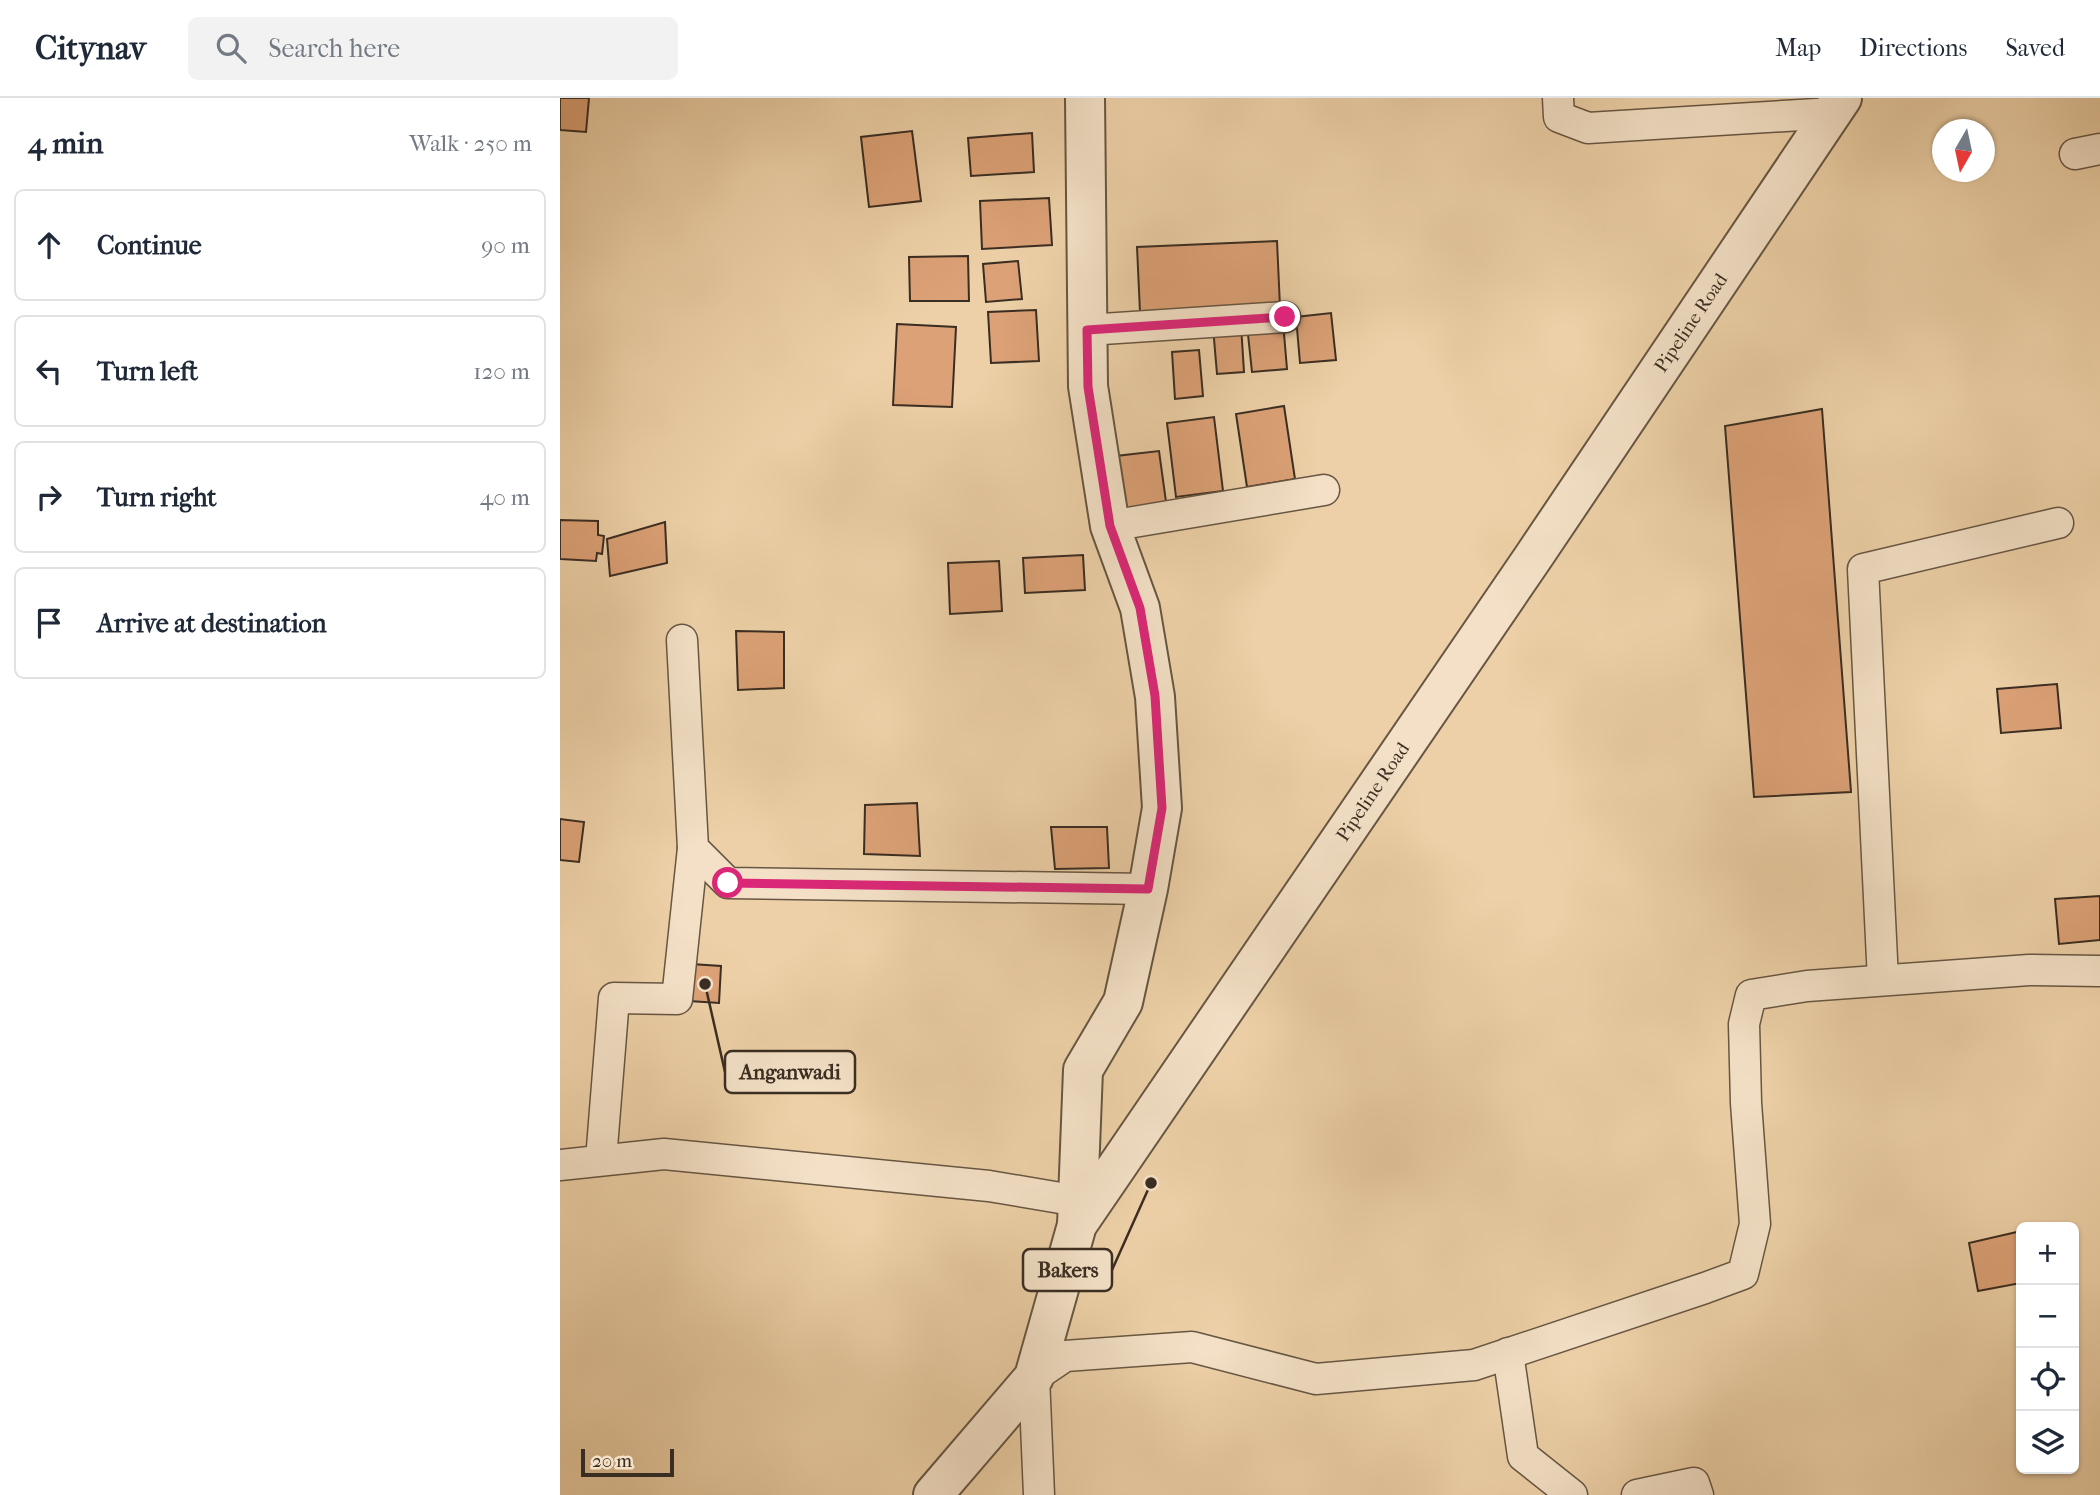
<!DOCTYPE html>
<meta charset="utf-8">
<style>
:root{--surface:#fff;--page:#f2f2f3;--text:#1f2937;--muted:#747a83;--line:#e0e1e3}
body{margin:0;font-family:"IM FELL French Canon",serif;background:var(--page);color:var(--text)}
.controls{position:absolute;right:21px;bottom:21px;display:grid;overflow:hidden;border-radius:10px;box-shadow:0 2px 5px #0004}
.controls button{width:63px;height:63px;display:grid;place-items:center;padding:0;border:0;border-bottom:2px solid var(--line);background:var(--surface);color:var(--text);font:35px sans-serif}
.compass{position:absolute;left:1372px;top:21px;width:63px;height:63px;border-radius:50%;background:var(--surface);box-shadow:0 2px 5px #0004;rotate:189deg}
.scale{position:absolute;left:21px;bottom:18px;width:93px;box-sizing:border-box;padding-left:7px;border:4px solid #3a2d22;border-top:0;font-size:19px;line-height:24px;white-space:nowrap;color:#3a2d22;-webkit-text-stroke:5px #f3e0c6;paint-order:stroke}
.stop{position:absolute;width:21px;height:21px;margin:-16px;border:5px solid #db2777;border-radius:50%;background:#fff}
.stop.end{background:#db2777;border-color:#fff;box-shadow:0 2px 7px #0008}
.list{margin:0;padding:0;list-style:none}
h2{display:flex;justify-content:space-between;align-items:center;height:91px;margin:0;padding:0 28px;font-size:30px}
h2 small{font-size:23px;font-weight:400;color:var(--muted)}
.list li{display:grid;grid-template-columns:46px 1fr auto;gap:21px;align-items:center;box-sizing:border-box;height:112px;margin:0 14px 14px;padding:0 14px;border:2px solid var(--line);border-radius:10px}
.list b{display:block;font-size:26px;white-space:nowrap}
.list em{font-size:23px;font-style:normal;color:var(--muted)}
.icon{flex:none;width:38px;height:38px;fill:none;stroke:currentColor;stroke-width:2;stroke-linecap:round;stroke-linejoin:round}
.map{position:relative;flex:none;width:1540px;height:1397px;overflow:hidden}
header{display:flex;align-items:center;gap:42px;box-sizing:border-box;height:98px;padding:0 35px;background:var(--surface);border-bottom:2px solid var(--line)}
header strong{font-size:33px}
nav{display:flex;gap:38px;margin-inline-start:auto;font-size:24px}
.search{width:490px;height:63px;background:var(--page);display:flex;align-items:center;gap:18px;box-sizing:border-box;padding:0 24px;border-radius:10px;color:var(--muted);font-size:26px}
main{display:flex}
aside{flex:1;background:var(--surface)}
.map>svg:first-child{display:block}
.building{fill:#dca176;stroke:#3a2d22;stroke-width:2}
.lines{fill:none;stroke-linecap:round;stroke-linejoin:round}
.minor-casing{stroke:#675643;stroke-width:33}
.tertiary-casing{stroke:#675643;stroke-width:42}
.minor{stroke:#f3e0c6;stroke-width:30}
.tertiary{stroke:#f3e0c6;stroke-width:38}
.route{stroke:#db2777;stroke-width:9}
.labels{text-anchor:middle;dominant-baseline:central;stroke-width:5;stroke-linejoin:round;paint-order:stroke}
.street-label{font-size:19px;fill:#3a2d22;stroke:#f3e0c6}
.leader{fill:none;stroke:#3a2d22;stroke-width:2.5}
.callout-dot{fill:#3a2d22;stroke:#f3e0c6;stroke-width:2.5}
.callout{fill:#f3e0c6;stroke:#3a2d22;stroke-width:2.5}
.callout-label{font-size:21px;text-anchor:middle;font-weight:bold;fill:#3a2d22}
</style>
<header>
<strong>Citynav</strong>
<div class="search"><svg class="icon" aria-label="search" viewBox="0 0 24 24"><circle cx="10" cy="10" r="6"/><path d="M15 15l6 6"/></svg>Search here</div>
<nav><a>Map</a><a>Directions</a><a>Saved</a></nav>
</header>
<main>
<aside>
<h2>4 min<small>Walk · 250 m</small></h2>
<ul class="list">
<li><svg class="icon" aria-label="ahead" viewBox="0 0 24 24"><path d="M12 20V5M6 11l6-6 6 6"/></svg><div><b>Continue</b></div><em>90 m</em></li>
<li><svg class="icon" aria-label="left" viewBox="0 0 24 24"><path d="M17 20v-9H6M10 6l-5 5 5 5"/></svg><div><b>Turn left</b></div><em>120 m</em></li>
<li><svg class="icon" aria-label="right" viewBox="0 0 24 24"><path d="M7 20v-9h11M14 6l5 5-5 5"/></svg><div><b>Turn right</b></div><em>40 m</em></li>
<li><svg class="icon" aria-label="arrive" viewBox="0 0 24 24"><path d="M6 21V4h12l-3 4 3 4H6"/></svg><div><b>Arrive at destination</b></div></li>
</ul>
</aside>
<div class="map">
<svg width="1540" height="1397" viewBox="0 0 1540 1397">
<rect width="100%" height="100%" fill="#edd0a7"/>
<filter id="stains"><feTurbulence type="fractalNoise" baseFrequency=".00286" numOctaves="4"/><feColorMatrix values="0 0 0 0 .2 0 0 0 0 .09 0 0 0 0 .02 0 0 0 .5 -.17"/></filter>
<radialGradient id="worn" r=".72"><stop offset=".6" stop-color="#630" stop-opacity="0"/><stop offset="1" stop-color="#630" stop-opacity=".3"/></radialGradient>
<g class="building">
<polygon points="0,0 29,0 26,34 0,32"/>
<polygon points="352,33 361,103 309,109 301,39"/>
<polygon points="472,35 474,74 411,78 408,40"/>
<polygon points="489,100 492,147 422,151 420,103"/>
<polygon points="717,143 720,209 580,214 577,149"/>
<polygon points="408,158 409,203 350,203 349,159"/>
<polygon points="458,163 462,201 426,204 423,166"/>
<polygon points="476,212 479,263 431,265 428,214"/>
<polygon points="771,215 776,262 740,265 736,219"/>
<polygon points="723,224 727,271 692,274 687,227"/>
<polygon points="337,226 396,229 392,309 333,307"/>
<polygon points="681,227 684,274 657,276 653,229"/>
<polygon points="639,252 643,298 615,301 612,254"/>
<polygon points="724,308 735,381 687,389 676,316"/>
<polygon points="1262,311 1291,694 1194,699 1165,328"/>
<polygon points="654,319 663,393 616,399 607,325"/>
<polygon points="599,353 607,411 563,417 556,358"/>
<polygon points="0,422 38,423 38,437 44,438 42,456 37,455 36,463 0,461"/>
<polygon points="105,424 107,465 50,478 47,441"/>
<polygon points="523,457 525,492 465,495 463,460"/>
<polygon points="439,463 442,513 390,516 388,465"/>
<polygon points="176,533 224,534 224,590 178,592"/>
<polygon points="1497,586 1501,630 1441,635 1437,591"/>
<polygon points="357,705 360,758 304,756 305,707"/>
<polygon points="0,721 24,724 19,764 0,762"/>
<polygon points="491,729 547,729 549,770 495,771"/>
<polygon points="1540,798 1540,842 1499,846 1495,801"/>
<polygon points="131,866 161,868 159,905 129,903"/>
<polygon points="1461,1133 1461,1185 1418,1193 1409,1145"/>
</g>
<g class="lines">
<g class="minor-casing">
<g id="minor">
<polyline points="998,0 999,19 1028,30 1273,15"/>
<polyline points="1515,56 1540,51"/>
<polyline points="527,232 725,219"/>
<polyline points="550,428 764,392"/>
<polyline points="122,542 133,750 168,785 588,791"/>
<polyline points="1323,882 1303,471 1498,425"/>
<polyline points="41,1062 54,900 117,901 133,750"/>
<polyline points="0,1067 104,1056 429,1088 518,1103"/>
<polyline points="948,1255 963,1358 1012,1397"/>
<polyline points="479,1397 474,1279 505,1258 632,1249 756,1281 914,1267 1145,1190 1183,1176 1195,1126 1186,1005 1184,926 1191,897 1247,888 1469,872 1540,873"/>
<polyline points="1077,1397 1134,1385 1138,1397"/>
</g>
</g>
<g class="tertiary-casing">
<g id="tertiary">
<polyline points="517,1127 523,972 563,904 588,791 602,710 595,599 580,510 550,428 528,288 525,0"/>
<polyline points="373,1397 474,1279 517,1127 974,458 1282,0"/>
</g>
</g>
<use href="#minor" class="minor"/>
<use href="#tertiary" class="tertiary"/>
</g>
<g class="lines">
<polyline class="route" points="168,785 588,791 602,710 595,598 580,510 550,428 528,289 527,232 725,219"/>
</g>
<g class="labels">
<g class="street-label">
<text transform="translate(1131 225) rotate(-56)">Pipeline Road</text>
<text transform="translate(813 694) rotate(-56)">Pipeline Road</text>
</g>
</g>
<path class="leader" d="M145 886L165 974M591 1085L552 1172"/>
<g class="callout-dot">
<circle cx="145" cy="886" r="7"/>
<circle cx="591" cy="1085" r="7"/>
</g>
<g class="callout">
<rect x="165" y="953" width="130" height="42" rx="7"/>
<rect x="463" y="1151" width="89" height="42" rx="7"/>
</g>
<g class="callout-label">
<text x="230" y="981">Anganwadi</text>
<text x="508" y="1179">Bakers</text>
</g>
<rect width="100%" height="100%" filter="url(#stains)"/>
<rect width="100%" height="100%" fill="url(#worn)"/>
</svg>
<div class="controls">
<button>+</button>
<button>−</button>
<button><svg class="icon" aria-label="locate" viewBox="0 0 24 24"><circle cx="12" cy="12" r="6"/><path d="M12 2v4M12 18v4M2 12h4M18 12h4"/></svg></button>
<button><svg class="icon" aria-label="layers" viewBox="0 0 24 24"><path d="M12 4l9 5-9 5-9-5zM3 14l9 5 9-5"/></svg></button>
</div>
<svg class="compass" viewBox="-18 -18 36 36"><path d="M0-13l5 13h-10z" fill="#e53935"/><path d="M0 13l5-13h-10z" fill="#747a83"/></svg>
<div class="scale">20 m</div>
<div class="stop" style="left:168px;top:785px"></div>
<div class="stop end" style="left:725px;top:219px"></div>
</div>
</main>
